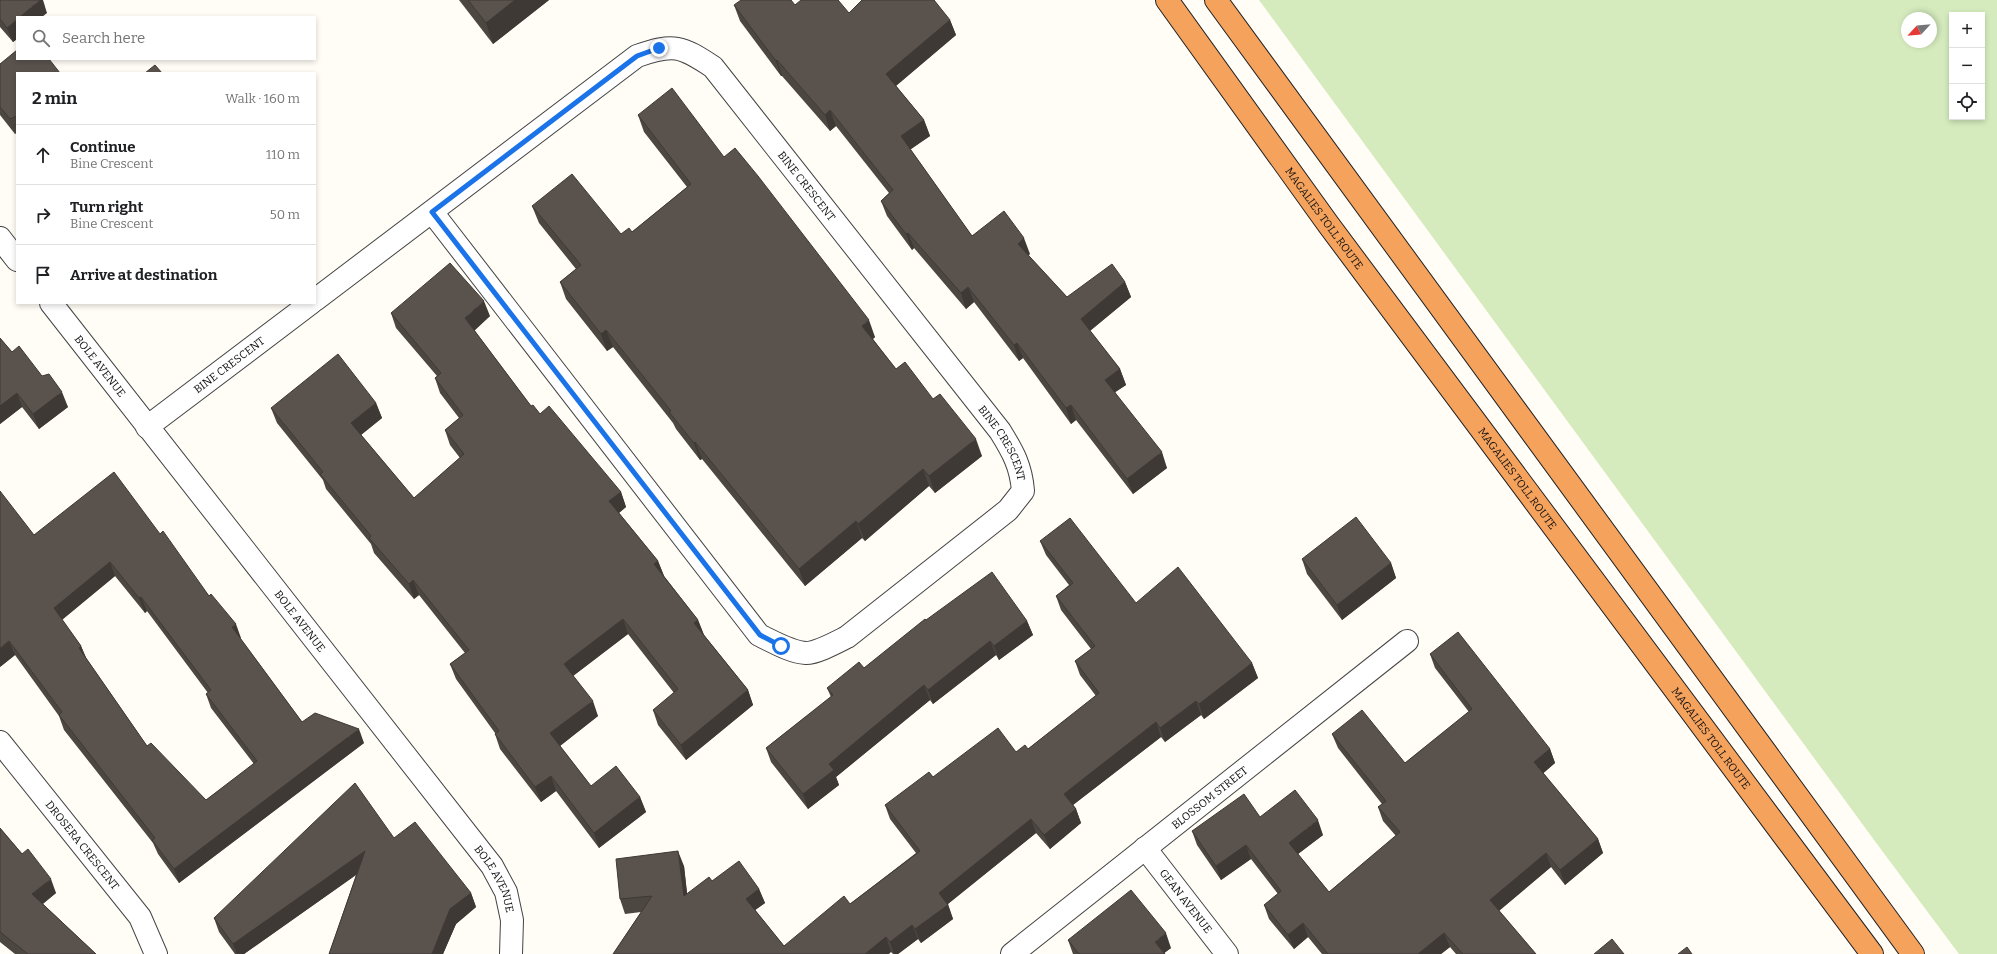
<!DOCTYPE html>
<meta charset="utf-8">
<style>
:root{--surface:#fff;--page:#f2f2f2;--text:#202124;--muted:#757577;--line:#e0e0e0}
body{margin:0;font-family:Bitter,serif;background:var(--page);color:var(--text)}
.controls{position:absolute;right:12px;top:12px;display:grid;overflow:hidden;border-radius:0px;box-shadow:0 2px 6px #0003}
.controls button{width:36px;height:36px;display:grid;place-items:center;padding:0;border:0;border-bottom:1px solid var(--line);background:var(--surface);color:var(--text);font:20px sans-serif}
.compass{position:absolute;left:1901px;top:12px;width:36px;height:36px;border-radius:50%;background:var(--surface);box-shadow:0 2px 6px #0003;rotate:244deg}
.stop{position:absolute;width:12px;height:12px;margin:-9px;border:3px solid #1a73e8;border-radius:50%;background:#fff}
.stop.end{background:#1a73e8;border-color:#fff;box-shadow:0 1px 4px #0008}
.list{margin:0;padding:0;list-style:none}
h2{display:flex;justify-content:space-between;align-items:center;height:52px;margin:0;padding:0 16px;font-size:17px}
h2 small{font-size:13px;font-weight:400;color:var(--muted)}
.list li{display:grid;grid-template-columns:26px 1fr auto;gap:12px;align-items:center;box-sizing:border-box;height:60px;padding:0 16px;border-top:1px solid var(--line)}
.list b{display:block;font-size:15px;white-space:nowrap}
.list p{margin:0;font-size:13px;white-space:nowrap;color:var(--muted)}
.list em{font-size:13px;font-style:normal;color:var(--muted)}
.icon{flex:none;width:22px;height:22px;fill:none;stroke:currentColor;stroke-width:2;stroke-linecap:round;stroke-linejoin:round}
.map{position:relative;flex:none;width:1997px;height:954px;overflow:hidden}
.search{position:absolute;background:var(--surface);box-shadow:0 2px 6px #0003;left:16px;top:16px;width:300px;height:44px;display:flex;align-items:center;gap:10px;box-sizing:border-box;padding:0 14px;border-radius:0px;color:var(--muted);font-size:15px}
.panel{position:absolute;background:var(--surface);box-shadow:0 2px 6px #0003;left:16px;top:72px;width:300px;height:232px;border-radius:0px}
.map>svg:first-child{display:block}
.green{fill:#d5ebbd;fill-rule:evenodd}
.lines{fill:none;stroke-linecap:round;stroke-linejoin:round}
.minor-casing{stroke:#444;stroke-width:24}
.highway-casing{stroke:#222;stroke-width:24}
.minor{stroke:#fff;stroke-width:22}
.highway{stroke:#f5a25d;stroke-width:22}
.wall{fill:#4d4742;fill-rule:evenodd}
.shaded-wall{fill:#3f3936}
.building{fill:#5a524d;stroke:#3f3936;fill-rule:evenodd}
.route{stroke:#1a73e8;stroke-width:5}
.labels{text-anchor:middle;dominant-baseline:central;stroke-width:4;stroke-linejoin:round;paint-order:stroke}
.street-label{font-size:11px;fill:#111;stroke:#fff}
</style>
<div class="map">
<svg width="1997" height="954" viewBox="0 0 1997 954">
<rect width="100%" height="100%" fill="#fffdf5"/>
<path class="green" d="M1259 0H1997V954H1959L1877 844ZM1952 15H1982V117H1952ZM1907 18H1931V42H1907Z"/>
<g class="lines">
<g class="minor-casing">
<g id="minor">
<polyline points="0,238 17,260"/>
<path id="s1" d="M315 300 637 56C674 43 681 46 713 67L1000 431C1013 452 1021 466 1023 491L1008 510 847 637C837 642 817 653 806 653 790 652 774 642 759 635L432 212"/>
<path id="s2" d="M51 303 492 866 506 892 512 920 511 954"/>
<path id="s3" d="M147 427 311 303"/>
<path id="s4" d="M0 742 140 917 156 954"/>
<path id="s5" d="M1145 848 1227 954"/>
<path id="s6" d="M1012 954 1407 641"/>
</g>
</g>
<g class="highway-casing">
<g id="highway">
<path id="s7" d="M1167 0 1328 224 1872 954"/>
<polyline points="1216,0 1913,954"/>
</g>
</g>
<use href="#minor" class="minor"/>
<use href="#highway" class="highway"/>
</g>
<g class="wall">
<polygon points="0,0 47,13 17,17 17,39 13,42 0,27"/>
<polygon points="459,0 549,0 493,44"/>
<polygon points="734,5 795,5 849,13 950,20 956,35 896,86 924,120 930,136 910,149 972,236 1030,254 1028,255 1067,297 1125,282 1131,297 1090,331 1120,369 1126,385 1115,392 1167,468 1133,494 1076,420 1071,424 1023,358 1019,361 974,302 966,309 914,248 912,250 887,216 881,201 889,193 836,126 830,131 782,76 781,76 740,21"/>
<polygon points="0,64 17,73 17,133 15,134 0,115"/>
<polygon points="638,115 724,157 875,337 873,339 896,369 933,399 982,456 935,493 929,486 865,541 862,538 805,586 702,459 700,460 676,429 673,423 613,347 607,351 566,299 560,282 576,269 539,223 532,206 621,234 632,232 687,187 644,132"/>
<polygon points="391,313 490,316 474,330 531,406 540,414 621,492 626,507 619,513 658,561 664,576 698,620 704,635 748,690 753,705 686,760 658,725 653,710 674,693 628,634 573,676 598,716 560,746 591,786 640,797 646,812 599,848 556,791 541,802 500,749 495,734 495,733 456,679 450,664 465,653 419,595 414,599 374,553 371,544 326,489 323,480 277,423 271,408 376,403 382,418 361,435 414,498 460,458 450,445 445,430 459,418 440,393 435,378 437,376 396,328"/>
<polygon points="0,338 12,352 42,376 68,407 39,429 22,407 0,424"/>
<path d="M160 534 209 596 302 722 364 743 179 883 158 854 153 843 64 730 59 716 15 655 0 667 34 535ZM115 576 145 613 147 611 208 693 206 694 211 708 254 764 206 800 147 746 86 658 81 646 62 620Z"/>
<polygon points="1040,541 1136,603 1252,663 1258,678 1204,719 1201,715 1165,742 1161,737 1073,805 1076,809 1081,823 1050,849 1036,833 948,904 953,919 921,943 918,939 898,954 893,954 891,952 613,954 641,912 625,914 620,899 684,866 687,894 712,881 759,889 765,903 755,910 784,946 850,904 916,853 890,819 885,805 933,777 1016,752 1028,749 1096,696 1080,675 1075,661 1091,649 1061,610 1056,596 1069,585 1046,555"/>
<polygon points="1302,559 1391,563 1396,578 1342,620 1307,574"/>
<polygon points="926,620 1027,621 1033,635 999,660 996,655 933,704 930,700 836,777 839,785 808,809 771,762 766,748 831,697 827,688 864,668"/>
<polygon points="1430,654 1550,749 1555,763 1543,773 1598,839 1603,853 1565,885 1551,867 1499,911 1536,954 1456,954 1450,947 1441,954 1322,954 1308,937 1294,949 1269,919 1264,905 1278,894 1251,859 1221,880 1197,845 1192,831 1260,817 1323,835 1298,854 1329,892 1396,836 1383,821 1378,807 1382,804 1338,748 1332,734 1405,763 1469,712 1435,668"/>
<polygon points="0,828 56,893 43,904 96,954 15,954 0,942"/>
<polygon points="394,838 471,893 476,907 456,924 443,954 329,954 356,875 244,954 235,954 219,932 214,918"/>
<polygon points="1068,940 1171,948 1164,953 1165,954 1073,954"/>
</g>
<g class="shaded-wall">
<polygon points="40,0 43,0 47,13 42,17 20,17"/>
<polygon points="515,0 549,0 493,44 486,23"/>
<polygon points="17,20 17,39 13,42 7,28"/>
<polygon points="950,20 956,35 892,89 886,74"/>
<polygon points="777,60 782,76 781,76 776,61"/>
<polygon points="830,110 836,126 830,131 825,115"/>
<polygon points="924,120 930,136 907,152 901,136"/>
<polygon points="908,233 914,248 912,250 906,234"/>
<polygon points="1024,238 1030,254 1024,259 1018,244"/>
<polygon points="1125,282 1131,297 1086,334 1081,319"/>
<polygon points="968,287 974,302 966,309 961,293"/>
<polygon points="484,301 490,316 471,334 465,318"/>
<polygon points="869,320 875,337 868,343 862,326"/>
<polygon points="606,330 613,347 607,351 601,334"/>
<polygon points="1017,343 1023,358 1019,361 1014,345"/>
<polygon points="1120,369 1126,385 1111,395 1105,380"/>
<polygon points="62,392 68,407 39,429 33,414"/>
<polygon points="17,393 22,407 0,424 0,406"/>
<polygon points="376,403 382,418 357,438 351,423"/>
<polygon points="1071,405 1076,420 1071,424 1066,408"/>
<polygon points="976,439 982,456 935,493 929,476"/>
<polygon points="695,442 702,459 700,460 694,443"/>
<polygon points="1162,452 1167,468 1133,494 1127,479"/>
<polygon points="923,469 929,486 865,541 858,524"/>
<polygon points="621,492 626,507 615,516 609,501"/>
<polygon points="856,521 862,538 805,586 799,569"/>
<polygon points="658,561 664,576 660,580 654,564"/>
<polygon points="110,562 115,576 59,622 54,608"/>
<polygon points="1391,563 1396,578 1342,620 1337,605"/>
<polygon points="413,580 419,595 414,599 409,584"/>
<polygon points="141,597 147,611 145,613 139,598"/>
<polygon points="623,619 628,634 569,679 564,664"/>
<polygon points="698,620 704,635 694,623"/>
<polygon points="1027,621 1033,635 999,660 994,646"/>
<polygon points="236,624 241,638 237,642 232,627"/>
<polygon points="9,641 15,655 0,667 0,648"/>
<polygon points="990,641 996,655 933,704 928,690"/>
<polygon points="81,646 87,660 79,648"/>
<polygon points="1252,663 1258,678 1204,719 1199,704"/>
<polygon points="924,685 930,700 836,777 839,785 808,809 803,794 829,764"/>
<polygon points="748,690 753,705 686,760 681,745"/>
<polygon points="593,701 598,716 556,749 550,733"/>
<polygon points="1196,701 1201,715 1165,742 1160,728"/>
<polygon points="1156,722 1161,737 1069,808 1064,794"/>
<polygon points="359,729 364,743 179,883 174,869"/>
<polygon points="1550,749 1555,763 1539,777 1534,762"/>
<polygon points="551,776 556,791 541,802 535,787"/>
<polygon points="640,797 646,812 599,848 594,833"/>
<polygon points="1076,809 1081,823 1050,849 1044,835"/>
<polygon points="1031,819 1036,833 944,907 939,893"/>
<polygon points="1318,820 1323,835 1294,857 1289,843"/>
<polygon points="1598,839 1603,853 1565,885 1560,870"/>
<polygon points="1246,845 1251,859 1221,880 1216,866"/>
<polygon points="365,851 370,865 244,954 237,954 233,944"/>
<polygon points="678,851 684,866 689,910 684,896"/>
<polygon points="1546,853 1551,867 1495,914 1490,900"/>
<polygon points="51,879 56,893 37,908 32,894"/>
<polygon points="759,889 765,903 751,913 746,899"/>
<polygon points="471,893 476,907 456,924 443,954 432,954 450,909"/>
<polygon points="948,905 953,919 921,943 915,929"/>
<polygon points="1303,923 1308,937 1294,949 1288,935"/>
<polygon points="912,925 918,939 898,954 894,954 890,942"/>
<polygon points="1166,933 1171,948 1163,954 1155,942"/>
<polygon points="1444,933 1450,947 1441,954 1418,954"/>
<polygon points="886,937 891,952 889,954 865,954"/>
</g>
<g class="building">
<polygon points="0,0 40,0 20,17 17,17 17,20 7,28 0,19"/>
<polygon points="468,0 515,0 486,23"/>
<polygon points="741,0 791,0 795,5 801,0 838,0 849,13 862,0 934,0 950,20 886,74 924,120 901,136 972,236 1004,211 1024,238 1018,244 1067,297 1112,264 1125,282 1081,319 1120,369 1105,380 1162,452 1127,479 1071,405 1066,408 1017,343 1014,345 968,287 961,293 908,233 906,234 881,201 893,190 830,110 825,115 777,60 776,61 734,5"/>
<polygon points="17,50 17,59 49,59 60,73 17,73 17,116 10,119 0,107 0,64"/>
<polygon points="155,65 162,73 145,73"/>
<polygon points="672,88 724,157 735,148 758,176 869,320 862,326 896,369 905,362 933,399 940,394 976,439 929,476 923,469 858,524 856,521 799,569 695,442 694,443 669,412 671,411 606,330 601,334 560,282 581,265 532,206 572,174 621,234 629,228 632,232 691,184 638,115"/>
<polygon points="450,263 484,301 465,318 531,406 533,405 540,414 549,406 621,492 609,501 658,561 654,564 698,620 694,623 748,690 681,745 653,710 678,689 623,619 564,664 593,701 550,733 591,786 616,766 640,797 594,833 551,776 535,787 495,734 499,731 450,664 469,650 413,580 409,584 369,538 371,536 320,474 323,472 271,408 338,354 376,403 351,423 414,498 464,454 445,430 463,415 435,378 441,373 391,313"/>
<polygon points="0,338 12,352 19,346 42,376 49,374 62,392 33,414 17,393 0,406"/>
<path d="M114 472 160 534 163 531 209 596 211 594 236 624 232 627 302 722 315 713 359 729 174 869 152 840 155 838 59 715 62 712 9 641 0 648V491L34 535ZM110 562 139 598 141 597 211 690 206 694 257 761 206 800 151 743 147 746 79 648 81 646 54 608Z"/>
<polygon points="1356,517 1391,563 1337,605 1302,559"/>
<polygon points="1070,518 1136,603 1178,567 1252,663 1199,704 1196,701 1160,728 1156,722 1064,794 1076,809 1044,835 1031,819 939,893 948,905 915,929 912,925 890,942 886,937 865,954 613,954 652,896 620,899 616,859 678,851 684,896 709,877 712,881 739,861 759,889 746,899 784,946 844,896 850,904 920,851 885,805 929,772 933,777 998,728 1016,752 1025,745 1028,749 1099,693 1075,661 1095,646 1056,596 1073,583 1040,541"/>
<polygon points="992,572 1027,621 994,646 990,641 928,690 924,685 829,764 834,770 803,794 766,748 833,695 827,688 859,662 864,668 925,619 926,620"/>
<polygon points="1458,632 1550,749 1534,762 1598,839 1560,870 1546,853 1490,900 1536,954 1463,954 1444,933 1418,954 1328,954 1303,923 1288,935 1264,905 1281,891 1246,845 1216,866 1192,831 1244,794 1260,817 1295,790 1318,820 1289,843 1329,892 1400,832 1378,807 1386,801 1332,734 1362,710 1405,763 1472,709 1430,654"/>
<polygon points="355,783 394,838 415,822 471,893 450,909 432,954 329,954 365,851 233,944 214,918"/>
<polygon points="0,828 22,854 28,849 51,879 32,894 96,954 28,954 0,932"/>
<polygon points="1131,890 1166,933 1155,942 1165,954 1079,954 1068,940"/>
<polygon points="1612,939 1624,954 1594,954"/>
<polygon points="1687,947 1692,954 1678,954"/>
</g>
<g class="lines">
<polyline class="route" points="659,48 637,56 432,212 760,635 781,646"/>
</g>
<g class="labels">
<g class="street-label">
<text stroke="none"><textPath href="#s1" startOffset="637">BINE CRESCENT</textPath></text>
<text stroke="none"><textPath href="#s7" startOffset="269">MAGALIES TOLL ROUTE</textPath></text>
<text stroke="none"><textPath href="#s3" startOffset="103">BINE CRESCENT</textPath></text>
<text stroke="none"><textPath href="#s2" startOffset="80">BOLE AVENUE</textPath></text>
<text stroke="none"><textPath href="#s1" startOffset="961">BINE CRESCENT</textPath></text>
<text stroke="none"><textPath href="#s7" startOffset="593">MAGALIES TOLL ROUTE</textPath></text>
<text stroke="none"><textPath href="#s2" startOffset="404">BOLE AVENUE</textPath></text>
<text stroke="none"><textPath href="#s7" startOffset="917">MAGALIES TOLL ROUTE</textPath></text>
<text stroke="none"><textPath href="#s6" startOffset="252">BLOSSOM STREET</textPath></text>
<text stroke="none"><textPath href="#s4" startOffset="132">DROSERA CRESCENT</textPath></text>
<text stroke="none"><textPath href="#s2" startOffset="728">BOLE AVENUE</textPath></text>
<text stroke="none"><textPath href="#s5" startOffset="67">GEAN AVENUE</textPath></text>
</g>
</g>
</svg>
<div class="controls">
<button>+</button>
<button>−</button>
<button><svg class="icon" aria-label="locate" viewBox="0 0 24 24"><circle cx="12" cy="12" r="6"/><path d="M12 2v4M12 18v4M2 12h4M18 12h4"/></svg></button>
</div>
<svg class="compass" viewBox="-18 -18 36 36"><path d="M0-13l5 13h-10z" fill="#e53935"/><path d="M0 13l5-13h-10z" fill="#757577"/></svg>
<div class="stop" style="left:781px;top:646px"></div>
<div class="stop end" style="left:659px;top:48px"></div>
<div class="search"><svg class="icon" aria-label="search" viewBox="0 0 24 24"><circle cx="10" cy="10" r="6"/><path d="M15 15l6 6"/></svg>Search here</div>
<section class="panel">
<h2>2 min<small>Walk · 160 m</small></h2>
<ul class="list">
<li><svg class="icon" aria-label="ahead" viewBox="0 0 24 24"><path d="M12 20V5M6 11l6-6 6 6"/></svg><div><b>Continue</b><p>Bine Crescent</p></div><em>110 m</em></li>
<li><svg class="icon" aria-label="right" viewBox="0 0 24 24"><path d="M7 20v-9h11M14 6l5 5-5 5"/></svg><div><b>Turn right</b><p>Bine Crescent</p></div><em>50 m</em></li>
<li><svg class="icon" aria-label="arrive" viewBox="0 0 24 24"><path d="M6 21V4h12l-3 4 3 4H6"/></svg><div><b>Arrive at destination</b></div></li>
</ul>
</section>
</div>
